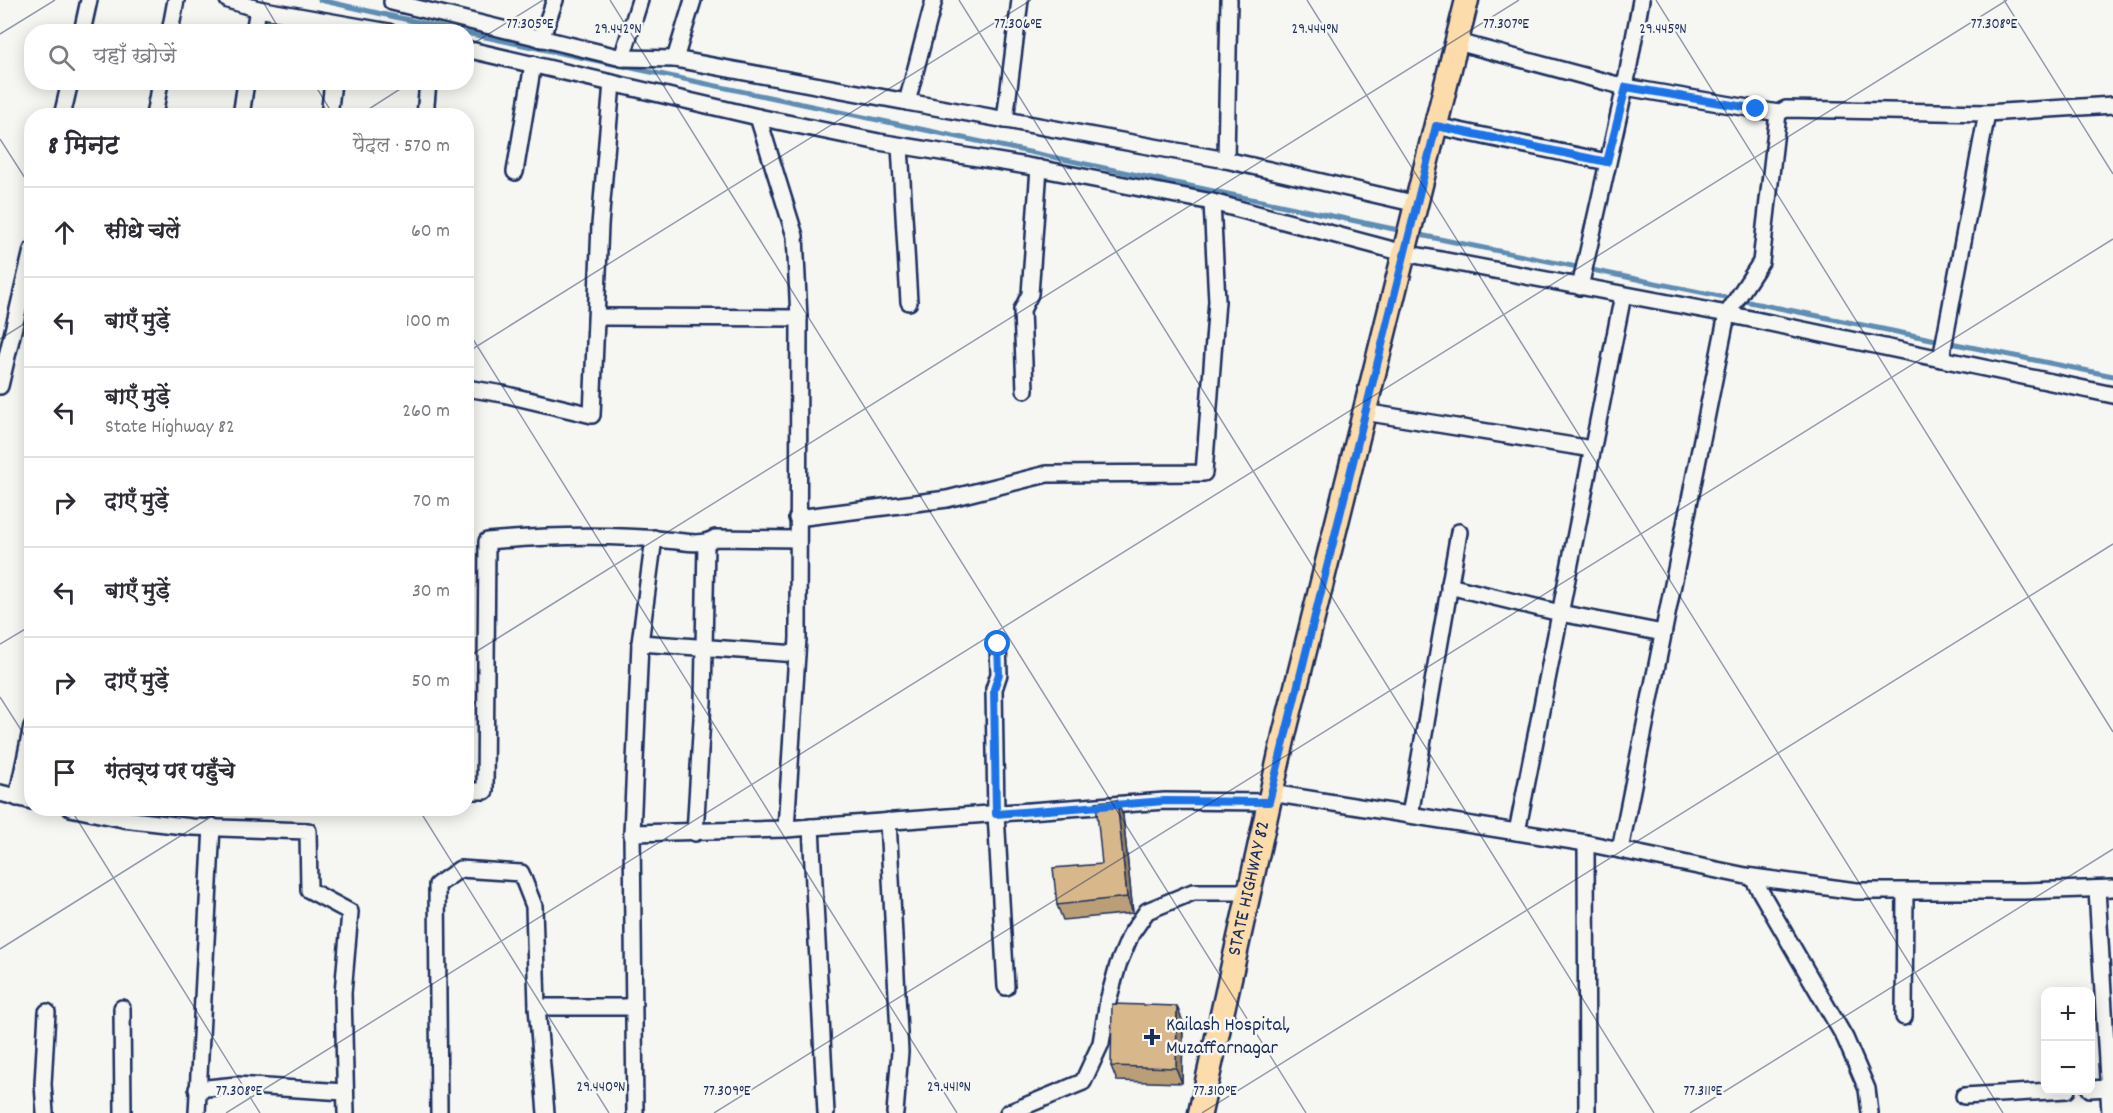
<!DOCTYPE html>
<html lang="hi">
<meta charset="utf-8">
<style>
:root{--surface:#fff;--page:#f2f2f3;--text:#2b2b33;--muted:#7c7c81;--line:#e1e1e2}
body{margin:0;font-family:Dekko,"Playpen Sans Deva",sans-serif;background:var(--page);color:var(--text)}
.controls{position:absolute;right:18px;bottom:18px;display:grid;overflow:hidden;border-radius:12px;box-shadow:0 3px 15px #0003}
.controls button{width:54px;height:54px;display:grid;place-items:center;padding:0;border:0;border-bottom:2px solid var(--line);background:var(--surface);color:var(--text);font:30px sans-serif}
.stop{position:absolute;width:18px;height:18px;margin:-14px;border:4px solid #1a73e8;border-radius:50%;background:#fff}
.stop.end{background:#1a73e8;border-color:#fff;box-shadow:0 2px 6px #0008}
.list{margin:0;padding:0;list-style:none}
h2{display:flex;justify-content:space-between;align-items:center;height:78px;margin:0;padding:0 24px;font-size:26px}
h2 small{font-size:20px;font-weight:400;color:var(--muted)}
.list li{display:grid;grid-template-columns:39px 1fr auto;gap:18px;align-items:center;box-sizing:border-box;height:90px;padding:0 24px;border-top:2px solid var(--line)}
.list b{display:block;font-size:22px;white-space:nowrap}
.list p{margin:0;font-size:20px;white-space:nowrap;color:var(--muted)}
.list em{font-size:20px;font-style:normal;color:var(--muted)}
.icon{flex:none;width:33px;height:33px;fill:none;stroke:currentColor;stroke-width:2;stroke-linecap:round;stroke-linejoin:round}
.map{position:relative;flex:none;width:2113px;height:1113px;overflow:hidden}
.search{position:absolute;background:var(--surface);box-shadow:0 3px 15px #0003;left:24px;top:24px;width:450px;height:66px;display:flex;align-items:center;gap:15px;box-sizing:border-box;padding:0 21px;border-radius:24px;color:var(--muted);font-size:22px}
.panel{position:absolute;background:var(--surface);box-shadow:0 3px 15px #0003;left:24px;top:108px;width:450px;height:708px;border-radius:24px}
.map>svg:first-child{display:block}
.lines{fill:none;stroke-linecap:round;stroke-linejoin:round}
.stream{stroke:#5e8db3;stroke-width:5}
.street-casing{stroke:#1b2f5e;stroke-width:20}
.primary-casing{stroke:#1b2f5e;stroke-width:27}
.street{stroke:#f6f6f2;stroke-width:15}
.primary{stroke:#fddcac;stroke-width:22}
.wall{fill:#ba9e78;stroke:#1b2f5e;stroke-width:1.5}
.shaded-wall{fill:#978161;stroke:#1b2f5e;stroke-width:1.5}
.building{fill:#d8b88b;stroke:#1b2f5e;stroke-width:1.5}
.route{stroke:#1a73e8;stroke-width:8}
.ticks{fill:none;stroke:#1b2f5e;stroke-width:1.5;stroke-opacity:0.45}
.poi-dot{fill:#1b2f5e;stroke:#f6f6f2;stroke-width:2}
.labels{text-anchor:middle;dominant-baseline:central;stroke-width:5;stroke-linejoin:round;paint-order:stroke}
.street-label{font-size:20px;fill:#1b2f5e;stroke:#f6f6f2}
.poi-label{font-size:20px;fill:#1b2f5e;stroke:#f6f6f2;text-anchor:start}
.ticks-label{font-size:15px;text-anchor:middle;fill:#1b2f5e;stroke:#f6f6f2;stroke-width:5;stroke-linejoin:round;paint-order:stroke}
</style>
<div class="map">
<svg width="2113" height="1113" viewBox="0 0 2113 1113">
<rect width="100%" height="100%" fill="#f6f6f2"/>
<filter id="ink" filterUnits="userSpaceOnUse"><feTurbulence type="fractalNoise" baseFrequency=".0167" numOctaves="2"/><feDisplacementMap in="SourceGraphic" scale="12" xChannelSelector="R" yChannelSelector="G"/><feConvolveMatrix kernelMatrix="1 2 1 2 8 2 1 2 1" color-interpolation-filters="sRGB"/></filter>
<g filter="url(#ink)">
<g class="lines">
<g class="stream">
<polyline points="320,0 462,32"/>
<polyline points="466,33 1403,231"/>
<polyline points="1415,234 2113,376"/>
</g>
<g class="street-casing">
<g id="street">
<polyline points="228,0 258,9 389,32"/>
<polyline points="1229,0 1226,160 1417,204"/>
<polyline points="392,2 622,58 675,59 907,102 934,0"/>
<polyline points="82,32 89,0"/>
<polyline points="170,32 176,0"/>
<polyline points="254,32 258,9"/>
<polyline points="541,39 555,0"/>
<polyline points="1457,42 1625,87 1778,113 1786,109 1987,113 2113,105"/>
<polyline points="466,49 758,117"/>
<polyline points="622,58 640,0"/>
<polyline points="675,59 693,0"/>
<polyline points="907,102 1226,160"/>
<polyline points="62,116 70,82"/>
<polyline points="154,116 160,82"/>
<polyline points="241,116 246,82"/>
<polyline points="329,116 333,82"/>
<polyline points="425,116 428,82"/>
<polyline points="1005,120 1020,0"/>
<polyline points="1436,126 1607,162"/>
<polyline points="900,146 909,302"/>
<polyline points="515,172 533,64"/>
<polyline points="1580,287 1625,87 1641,0"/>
<polyline points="597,317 799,318"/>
<polyline points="1941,359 1987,113"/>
<polyline points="0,386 32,250"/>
<polyline points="466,388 503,394 592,415 600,225 612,83"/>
<polyline points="1025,390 1022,310 1030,294 1039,168"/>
<polyline points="1364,412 1592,449"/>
<polyline points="797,518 947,499 1047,474 1204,473 1217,301 1212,202"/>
<polyline points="1449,586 1560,613 1663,633"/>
<polyline points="640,643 654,538"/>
<polyline points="998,644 999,674 994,689 996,814 1006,987"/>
<path d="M466 791H485L487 541C546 536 607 534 666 540 683 541 701 547 715 538L797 539"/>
<polyline points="0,793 32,801"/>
<polyline points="1271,793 1586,843 1746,876 1856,891 2024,891 2113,888"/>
<polyline points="17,798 32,726"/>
<polyline points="1269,802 1165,801 786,829 798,638 799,318 795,236 758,117 879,142 1027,166 1212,202 1404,253 1727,314 2113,395"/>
<polyline points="70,808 123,819 192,827 308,831 309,890 350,912 343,993 346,1113"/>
<polyline points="1410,815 1459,532"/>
<polyline points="888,821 900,1052 895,1113"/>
<polyline points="811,827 826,1113"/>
<polyline points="786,829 632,833 640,643 797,654"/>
<polyline points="1517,832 1623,295"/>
<polyline points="632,833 635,1113"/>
<polyline points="695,833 703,702 706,543"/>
<polyline points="1586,843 1587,1113"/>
<polyline points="1620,850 1727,314 1761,262 1778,113"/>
<polyline points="1752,877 1845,1038 1867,1089 1870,1113"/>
<polyline points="2097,889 2110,1113"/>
<polyline points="537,1007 632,1007"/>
<polyline points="122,1008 123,1113"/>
<polyline points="1904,1017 1905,892"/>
<polyline points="197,1089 237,1085 344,1092"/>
<polyline points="2090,1089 2109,1088"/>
<polyline points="1964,1096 2067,1090"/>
<polyline points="45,1113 43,1084 47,1012"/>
<polyline points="197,1113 212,826"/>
<polyline points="439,1113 437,885 460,869 521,873 534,906 537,1007 546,1113"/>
<polyline points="1008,1113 1083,1082 1101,1043 1108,1001 1118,965 1131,934 1147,911 1193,892 1249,892"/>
</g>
</g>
<g class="primary-casing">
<g id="primary">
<path id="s1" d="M1200 1113 1285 731 1467 0"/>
</g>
</g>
<use href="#street" class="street"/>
<use href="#primary" class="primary"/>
</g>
<g class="wall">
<polygon points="1123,816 1133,913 1063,920 1057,905 1102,864"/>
<polygon points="1183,1022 1182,1083 1117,1081 1111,1066"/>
</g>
<g class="shaded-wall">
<polygon points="1117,800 1123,816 1133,913 1127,897"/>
<polygon points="1177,1006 1183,1022 1182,1083 1176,1068"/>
</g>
<g class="building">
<polygon points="1117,800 1127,897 1057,905 1053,868 1102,864 1096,802"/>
<polygon points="1112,1004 1177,1006 1176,1068 1111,1066"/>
</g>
</g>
<g class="lines" filter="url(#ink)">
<polyline class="route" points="998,644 999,674 994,689 996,814 1165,801 1269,802 1436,126 1607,162 1626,87 1756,109"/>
</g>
<path class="ticks" d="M262 0 281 32M610 0 1306 1113M959 0 1654 1113M1307 0 2003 1113M1656 0 2113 732M2004 0 2113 174M0 34 55 0M466 48 543 0M313 82 334 116M358 116 411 82M0 139 32 189M466 328 957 1113M0 339 32 319M466 353 1031 0M0 644 32 625M466 658 1519 0M0 697 32 747M70 808 260 1113M418 808 609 1113M0 949 225 808M226 1113 2007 0M714 1113 2113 239M1202 1113 2113 544M1690 1113 2113 849"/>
<path class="poi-dot" d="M1149 1028h6v6h6v6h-6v6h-6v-6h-6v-6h6z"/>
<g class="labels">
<g class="street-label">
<text stroke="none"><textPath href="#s1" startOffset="230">STATE HIGHWAY 82</textPath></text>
</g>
<g class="poi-label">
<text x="1166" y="1026">Kailash Hospital,<tspan x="1166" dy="23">Muzaffarnagar</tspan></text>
</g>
</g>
<g class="ticks-label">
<text x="530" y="28">77.305°E</text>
<text x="1506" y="28">77.307°E</text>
<text x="1994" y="28">77.308°E</text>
<text x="1018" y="28">77.306°E</text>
<text x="618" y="33">29.442°N</text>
<text x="1315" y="33">29.444°N</text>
<text x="1663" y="33">29.445°N</text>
<text x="601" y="1091">29.440°N</text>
<text x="949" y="1091">29.441°N</text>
<text x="239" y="1095">77.308°E</text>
<text x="727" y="1095">77.309°E</text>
<text x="1215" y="1095">77.310°E</text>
<text x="1703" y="1095">77.311°E</text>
</g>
</svg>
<div class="controls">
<button>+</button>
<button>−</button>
</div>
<div class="stop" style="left:998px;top:644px"></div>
<div class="stop end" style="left:1756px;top:109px"></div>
<div class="search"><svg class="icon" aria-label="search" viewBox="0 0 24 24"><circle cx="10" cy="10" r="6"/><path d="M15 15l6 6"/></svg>यहाँ खोजें</div>
<section class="panel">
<h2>8 मिनट<small>पैदल · 570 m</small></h2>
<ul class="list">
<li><svg class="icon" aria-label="ahead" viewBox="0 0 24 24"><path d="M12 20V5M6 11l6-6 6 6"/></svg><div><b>सीधे चलें</b></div><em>60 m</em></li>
<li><svg class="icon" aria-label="left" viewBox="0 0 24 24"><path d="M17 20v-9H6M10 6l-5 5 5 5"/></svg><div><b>बाएँ मुड़ें</b></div><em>100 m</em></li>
<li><svg class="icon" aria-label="left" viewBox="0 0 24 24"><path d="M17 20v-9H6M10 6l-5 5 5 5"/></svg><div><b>बाएँ मुड़ें</b><p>State Highway 82</p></div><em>260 m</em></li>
<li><svg class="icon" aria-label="right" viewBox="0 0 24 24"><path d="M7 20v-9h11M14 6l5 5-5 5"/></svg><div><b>दाएँ मुड़ें</b></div><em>70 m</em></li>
<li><svg class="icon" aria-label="left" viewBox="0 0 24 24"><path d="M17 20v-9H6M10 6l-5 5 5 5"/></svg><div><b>बाएँ मुड़ें</b></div><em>30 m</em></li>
<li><svg class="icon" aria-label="right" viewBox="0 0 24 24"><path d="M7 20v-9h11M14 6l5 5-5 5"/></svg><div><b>दाएँ मुड़ें</b></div><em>50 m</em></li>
<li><svg class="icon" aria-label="arrive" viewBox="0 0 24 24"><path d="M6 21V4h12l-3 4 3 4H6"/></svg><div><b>गंतव्य पर पहुँचे</b></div></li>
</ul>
</section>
</div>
